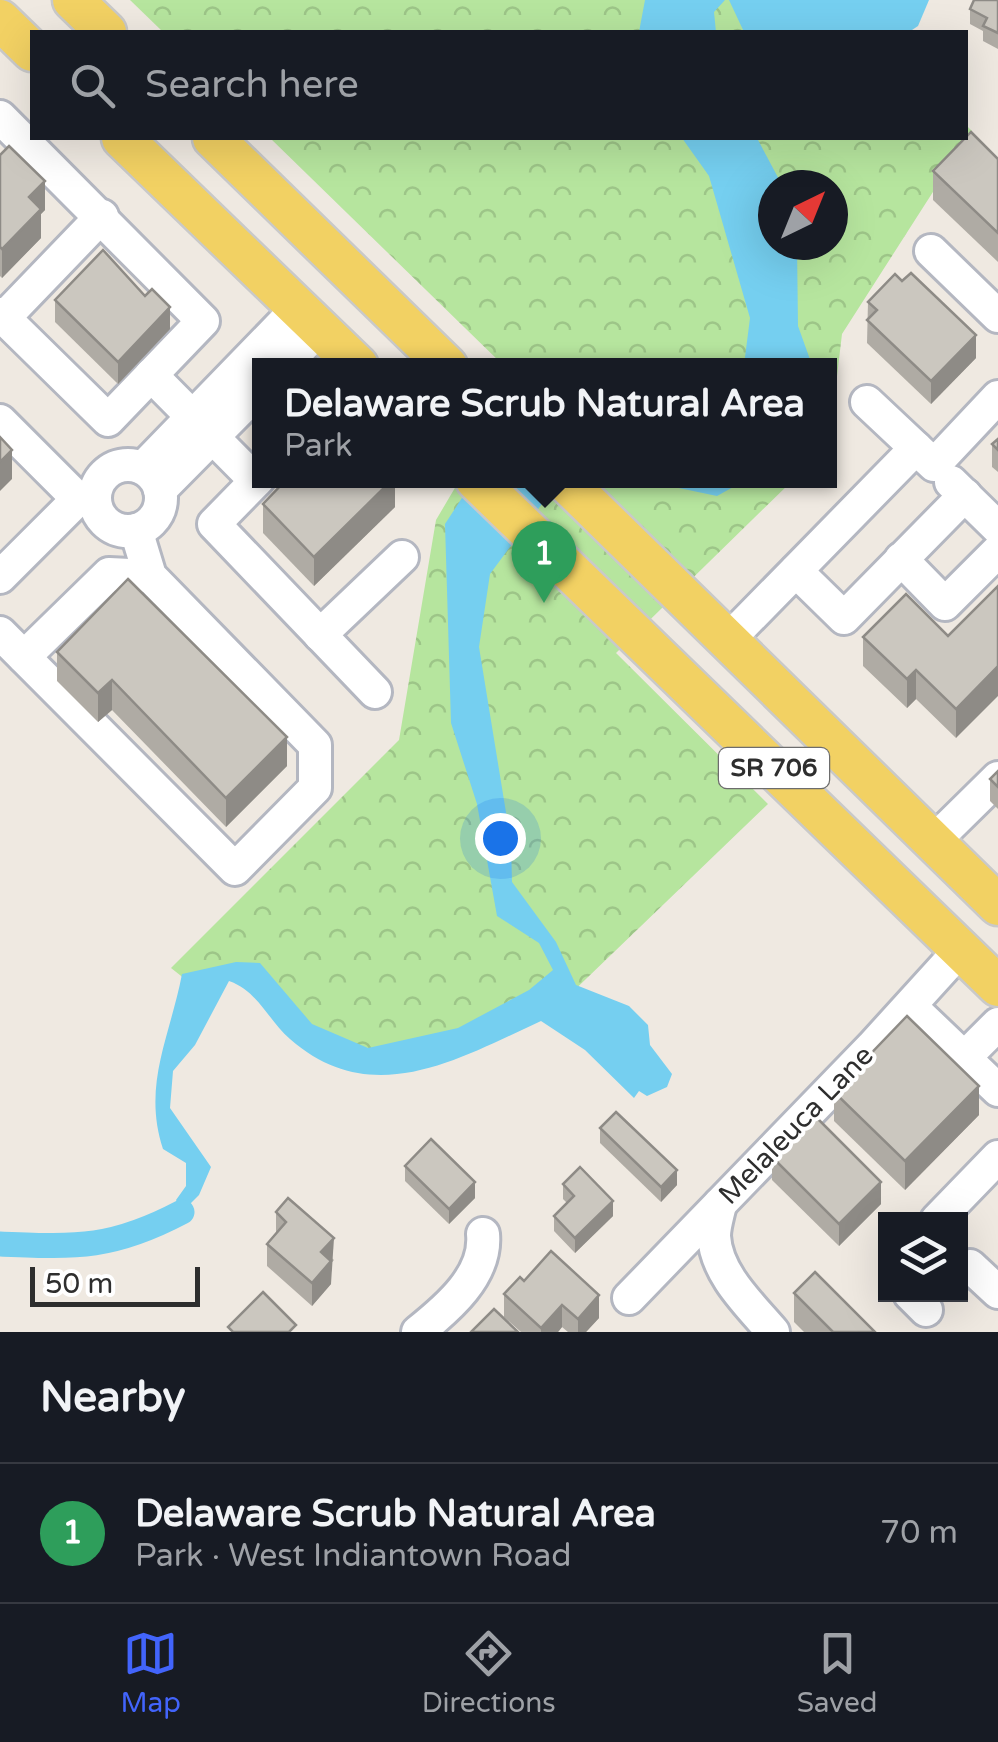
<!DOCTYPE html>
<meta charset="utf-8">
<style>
:root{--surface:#171b24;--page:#242831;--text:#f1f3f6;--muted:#9ea1a6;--line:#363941;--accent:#4264fb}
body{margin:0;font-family:"Varela Round",sans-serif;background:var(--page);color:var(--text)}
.controls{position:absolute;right:30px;bottom:30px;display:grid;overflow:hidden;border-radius:0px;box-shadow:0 10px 40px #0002}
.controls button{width:90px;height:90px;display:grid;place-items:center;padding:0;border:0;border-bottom:2px solid var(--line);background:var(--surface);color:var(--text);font:50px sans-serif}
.compass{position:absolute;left:758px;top:170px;width:90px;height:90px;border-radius:50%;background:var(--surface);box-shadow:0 10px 40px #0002;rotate:43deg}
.scale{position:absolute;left:30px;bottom:25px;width:170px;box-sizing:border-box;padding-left:10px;border:5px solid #2e2e2e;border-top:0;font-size:28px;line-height:35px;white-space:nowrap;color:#2e2e2e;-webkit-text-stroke:8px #fff;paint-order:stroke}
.you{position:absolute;left:500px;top:838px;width:35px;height:35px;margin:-25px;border:8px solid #fff;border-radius:50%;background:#1a73e8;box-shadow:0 0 0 15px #1a73e833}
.badge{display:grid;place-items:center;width:65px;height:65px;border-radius:50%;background:var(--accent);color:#fff;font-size:32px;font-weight:700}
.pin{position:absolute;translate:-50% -82px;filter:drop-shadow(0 2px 5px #0008)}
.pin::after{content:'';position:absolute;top:52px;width:35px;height:30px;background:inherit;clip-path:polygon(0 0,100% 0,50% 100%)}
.popup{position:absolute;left:252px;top:358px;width:585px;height:130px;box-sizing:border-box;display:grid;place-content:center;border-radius:0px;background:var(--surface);filter:drop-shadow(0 2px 8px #0005);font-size:32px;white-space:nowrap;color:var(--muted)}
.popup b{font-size:38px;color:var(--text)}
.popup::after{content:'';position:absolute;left:50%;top:100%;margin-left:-20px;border:20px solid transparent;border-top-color:var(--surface)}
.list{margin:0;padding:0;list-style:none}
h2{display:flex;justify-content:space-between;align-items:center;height:130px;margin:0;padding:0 40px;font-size:42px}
h2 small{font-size:32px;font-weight:400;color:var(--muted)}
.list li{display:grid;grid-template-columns:65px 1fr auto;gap:30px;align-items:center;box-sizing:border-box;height:140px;padding:0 40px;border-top:2px solid var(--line)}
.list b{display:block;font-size:38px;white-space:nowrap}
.list p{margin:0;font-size:32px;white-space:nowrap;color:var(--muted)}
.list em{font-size:32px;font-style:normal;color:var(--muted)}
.icon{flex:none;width:55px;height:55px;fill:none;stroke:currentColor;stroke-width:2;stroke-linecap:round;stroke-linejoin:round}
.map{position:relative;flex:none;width:998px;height:1332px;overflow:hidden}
.search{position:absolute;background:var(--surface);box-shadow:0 10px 40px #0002;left:30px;right:30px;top:30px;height:110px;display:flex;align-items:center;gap:25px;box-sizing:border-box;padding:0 35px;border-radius:0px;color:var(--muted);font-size:38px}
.sheet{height:270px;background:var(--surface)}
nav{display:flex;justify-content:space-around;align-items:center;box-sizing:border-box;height:140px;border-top:2px solid var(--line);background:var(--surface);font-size:28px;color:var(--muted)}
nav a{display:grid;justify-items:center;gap:5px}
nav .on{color:var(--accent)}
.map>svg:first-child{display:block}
.park{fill:url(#park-crowns);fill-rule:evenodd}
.water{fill:#75cff0}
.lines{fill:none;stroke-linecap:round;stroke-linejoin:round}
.canal{stroke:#75cff0;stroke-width:25}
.minor-casing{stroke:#b4b7c1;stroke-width:38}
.major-casing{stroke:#c9c9c9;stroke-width:45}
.minor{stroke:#fff;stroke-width:32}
.major{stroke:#f2d163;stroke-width:40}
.wall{fill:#afaba4}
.shaded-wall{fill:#8e8b86}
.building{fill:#cbc7bf;stroke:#8e8b86;stroke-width:2.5}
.labels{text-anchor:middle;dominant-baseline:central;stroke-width:8;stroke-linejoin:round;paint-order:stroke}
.shield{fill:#fff;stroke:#6d6d6d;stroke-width:2.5}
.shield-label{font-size:25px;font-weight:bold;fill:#2e2e2e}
.street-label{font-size:28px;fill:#2e2e2e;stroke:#fff}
</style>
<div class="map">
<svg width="998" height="1332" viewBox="0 0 998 1332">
<defs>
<pattern id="park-crowns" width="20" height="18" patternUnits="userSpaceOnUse" patternTransform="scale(2.5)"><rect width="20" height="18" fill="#b6e59e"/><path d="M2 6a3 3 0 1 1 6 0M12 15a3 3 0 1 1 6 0" fill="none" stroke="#9dc588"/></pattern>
</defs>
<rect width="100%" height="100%" fill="#efe9e1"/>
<g class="park">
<polygon points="130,0 897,0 900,32 163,32"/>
<path d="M966 125 972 131 842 334 829 444V366L503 365 270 138H966ZM773 185H833V245H773Z"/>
<polygon points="459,481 792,481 616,653 768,804 561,1003 383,1063 303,1032 249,972 190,983 171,968 399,740 436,520"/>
</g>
<g class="water">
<polygon points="645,0 725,0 714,12 716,32 639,32"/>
<polygon points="729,0 929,0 918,26 909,32 744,32"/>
<polygon points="682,138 757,138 782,185 773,185 773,245 797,245 798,326 812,365 744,365 750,318 709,176"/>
<path d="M473 481H559L490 574 479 647 511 843 512 882 556 942 576 985 629 1006 648 1025 650 1045 672 1074 667 1087 647 1096 639 1091 634 1098 585 1050 541 1021C458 1059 372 1111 290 1039 268 1020 258 991 229 981L195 1045 173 1071 170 1108 211 1167 199 1195 182 1212 176 1200 186 1186V1163L163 1149C142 1085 170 1037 182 974L236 962 260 963 312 1024 368 1048 458 1028 529 990 553 970 539 943 497 916 477 804 451 723 445 524Z"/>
<polygon points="666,481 744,481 717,496 674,487"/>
</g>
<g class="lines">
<path class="canal" d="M0 1244C77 1247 112 1249 182 1212"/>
<g class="minor-casing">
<g id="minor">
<polyline points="0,117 203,321 108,420 0,314"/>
<polyline points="931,251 998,316"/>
<polyline points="4,318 102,216"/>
<polyline points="283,366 319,329"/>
<polyline points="151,375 256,481"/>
<polyline points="867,402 934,465 998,397"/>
<polyline points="0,421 78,499"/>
<circle cx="128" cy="498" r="33"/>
<polyline points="143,468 298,308"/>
<polyline points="259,478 214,524 375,692"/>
<polyline points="951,482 998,528"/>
<polyline points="160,490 259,390"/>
<polyline points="901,559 945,604 998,551"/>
<polyline points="796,571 844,618 965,495"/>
<polyline points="0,577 78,499 94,500"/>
<polyline points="0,633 235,869 315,788 315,745 150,576 136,530"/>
<polyline points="320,635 402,557"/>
<polyline points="727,641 916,448"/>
<polyline points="24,657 109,574 150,576"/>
<polyline points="933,842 998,778"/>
<polyline points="910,1006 998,1090"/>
<polyline points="965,1057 998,1024"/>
<path d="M720 1204C718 1214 714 1226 714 1236 716 1274 750 1305 773 1332"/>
<polyline points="937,1220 998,1157"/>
<polyline points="970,1266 998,1292"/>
<polyline points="910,1294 926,1310"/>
<polyline points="629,1298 872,1047 961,949"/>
<path d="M418 1332C448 1308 487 1275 483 1234"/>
</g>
</g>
<g class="major-casing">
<g id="major">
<polyline points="73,0 106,32"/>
<polyline points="0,20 32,51"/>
<polyline points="122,138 358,366"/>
<polyline points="213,138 447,366"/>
<polyline points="476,480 998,986"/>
<polyline points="564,480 998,905"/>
</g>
</g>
<use href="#minor" class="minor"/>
<use href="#major" class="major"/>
</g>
<g class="wall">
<polygon points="998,0 998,49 983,41 983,31 970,24 970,9"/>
<polygon points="0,155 45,210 41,214 41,238 2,278 0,276"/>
<polygon points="998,159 998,262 933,200 933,171"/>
<polygon points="55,300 170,329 118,384 55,322"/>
<polygon points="868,302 976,358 931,404 867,343"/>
<polygon points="998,439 998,472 992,467 992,444"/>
<polygon points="395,480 395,507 314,586 263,533 263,504"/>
<polygon points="998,586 956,738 916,699 907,708 863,666 863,637 948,636"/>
<polygon points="57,652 287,766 226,827 112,710 98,722 57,681"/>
<polygon points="998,771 998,809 990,801 990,779"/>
<polygon points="834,1092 979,1115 905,1190 834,1121"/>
<polygon points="600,1128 677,1185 661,1202 600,1143"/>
<polygon points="772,1157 881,1204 839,1246 772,1180"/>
<polygon points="405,1166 475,1198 449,1224 405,1181"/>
<polygon points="563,1184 613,1216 575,1253 554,1231 554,1216 567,1203 563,1199"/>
<polygon points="276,1212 334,1260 331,1263 331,1284 312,1306 267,1266 267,1244 276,1234"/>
<polygon points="524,1281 599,1318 586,1332 568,1332 562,1327 558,1332 521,1332 504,1317 504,1294"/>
<polygon points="794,1293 875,1332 804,1332 794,1322"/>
</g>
<g class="shaded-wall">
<polygon points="45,181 45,210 41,214 41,238 2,278 2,249 29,197"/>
<polygon points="170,307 170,329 118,384 118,362"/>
<polygon points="976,335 976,358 931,404 931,381"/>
<polygon points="12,450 12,479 0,491 0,462"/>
<polygon points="392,480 395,480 395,507 314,586 314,557"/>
<polygon points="998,666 998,696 956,738 956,709"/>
<polygon points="916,670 916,699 907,708 907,679"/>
<polygon points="112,680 112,710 98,722 98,693"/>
<polygon points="287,737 287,766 226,827 226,798"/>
<polygon points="979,1086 979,1115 905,1190 905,1161"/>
<polygon points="677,1170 677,1185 661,1202 661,1187"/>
<polygon points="475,1182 475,1198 449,1224 449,1209"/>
<polygon points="881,1182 881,1204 839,1246 839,1224"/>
<polygon points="613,1201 613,1216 575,1253 575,1238"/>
<polygon points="334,1238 331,1284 312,1306 312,1283 321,1252"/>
<polygon points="599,1295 599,1318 586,1332 578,1332 578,1319"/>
<polygon points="562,1305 562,1327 558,1332 541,1332 541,1328"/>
</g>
<g class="building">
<polygon points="974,0 998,0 998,33 983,26 987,18 970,9"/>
<polygon points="971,132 998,159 998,233 933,171"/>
<polygon points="9,146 45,181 29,197 41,209 2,249 0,247 0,155"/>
<polygon points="103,250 145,296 152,289 170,307 118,362 55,300"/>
<polygon points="911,273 976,335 931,381 867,320 877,310 868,302 895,274 902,281"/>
<polygon points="0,437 12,450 0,462"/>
<polygon points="998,439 998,450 992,444"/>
<polygon points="286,480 392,480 314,557 263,504"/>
<polygon points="128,579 287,737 226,798 112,680 98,693 57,652"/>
<polygon points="998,586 998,666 956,709 916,670 907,679 863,637 906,594 948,636"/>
<polygon points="998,771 998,787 990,779"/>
<polygon points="907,1016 979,1086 905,1161 834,1092"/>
<polygon points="616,1112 677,1170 661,1187 600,1128"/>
<polygon points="814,1115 881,1182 839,1224 772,1157"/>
<polygon points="431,1139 475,1182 449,1209 405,1166"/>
<polygon points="580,1167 613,1201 575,1238 554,1216 574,1196 563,1184"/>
<polygon points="288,1198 334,1238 321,1252 331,1261 312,1283 267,1244 286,1222 276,1212"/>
<polygon points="551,1251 599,1295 578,1319 562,1305 541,1328 504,1294 520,1277 524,1281"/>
<polygon points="815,1272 875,1332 833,1332 794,1293"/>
<polygon points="263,1292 296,1325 289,1332 233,1332 228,1327"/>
<polygon points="494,1309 518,1332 471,1332"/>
</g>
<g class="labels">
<rect class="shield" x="719" y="748" width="110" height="40" rx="8"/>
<g class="shield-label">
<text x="774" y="768">SR 706</text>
</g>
<g class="street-label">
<text transform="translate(796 1125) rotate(-46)">Melaleuca Lane</text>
</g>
</g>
</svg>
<div class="controls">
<button><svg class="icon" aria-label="layers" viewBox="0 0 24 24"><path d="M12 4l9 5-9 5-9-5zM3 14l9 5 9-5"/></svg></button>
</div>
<svg class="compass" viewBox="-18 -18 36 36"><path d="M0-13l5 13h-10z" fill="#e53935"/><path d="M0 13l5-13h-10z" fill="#9ea1a6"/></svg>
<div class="scale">50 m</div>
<div class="you"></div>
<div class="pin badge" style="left:544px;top:603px;background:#2e9e5b">1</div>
<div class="popup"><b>Delaware Scrub Natural Area</b>Park</div>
<div class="search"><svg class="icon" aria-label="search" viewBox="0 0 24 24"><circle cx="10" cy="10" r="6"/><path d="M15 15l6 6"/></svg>Search here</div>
</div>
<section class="sheet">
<h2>Nearby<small></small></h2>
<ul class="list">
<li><span class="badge" style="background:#2e9e5b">1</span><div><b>Delaware Scrub Natural Area</b><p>Park · West Indiantown Road</p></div><em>70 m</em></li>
</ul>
</section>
<nav>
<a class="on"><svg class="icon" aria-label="map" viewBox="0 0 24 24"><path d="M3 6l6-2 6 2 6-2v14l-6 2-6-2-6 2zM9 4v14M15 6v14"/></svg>Map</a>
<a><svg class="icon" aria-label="directions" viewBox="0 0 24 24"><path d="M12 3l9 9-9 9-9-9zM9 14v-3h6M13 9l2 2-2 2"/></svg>Directions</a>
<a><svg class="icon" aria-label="saved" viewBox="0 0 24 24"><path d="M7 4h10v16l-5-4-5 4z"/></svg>Saved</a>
</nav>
